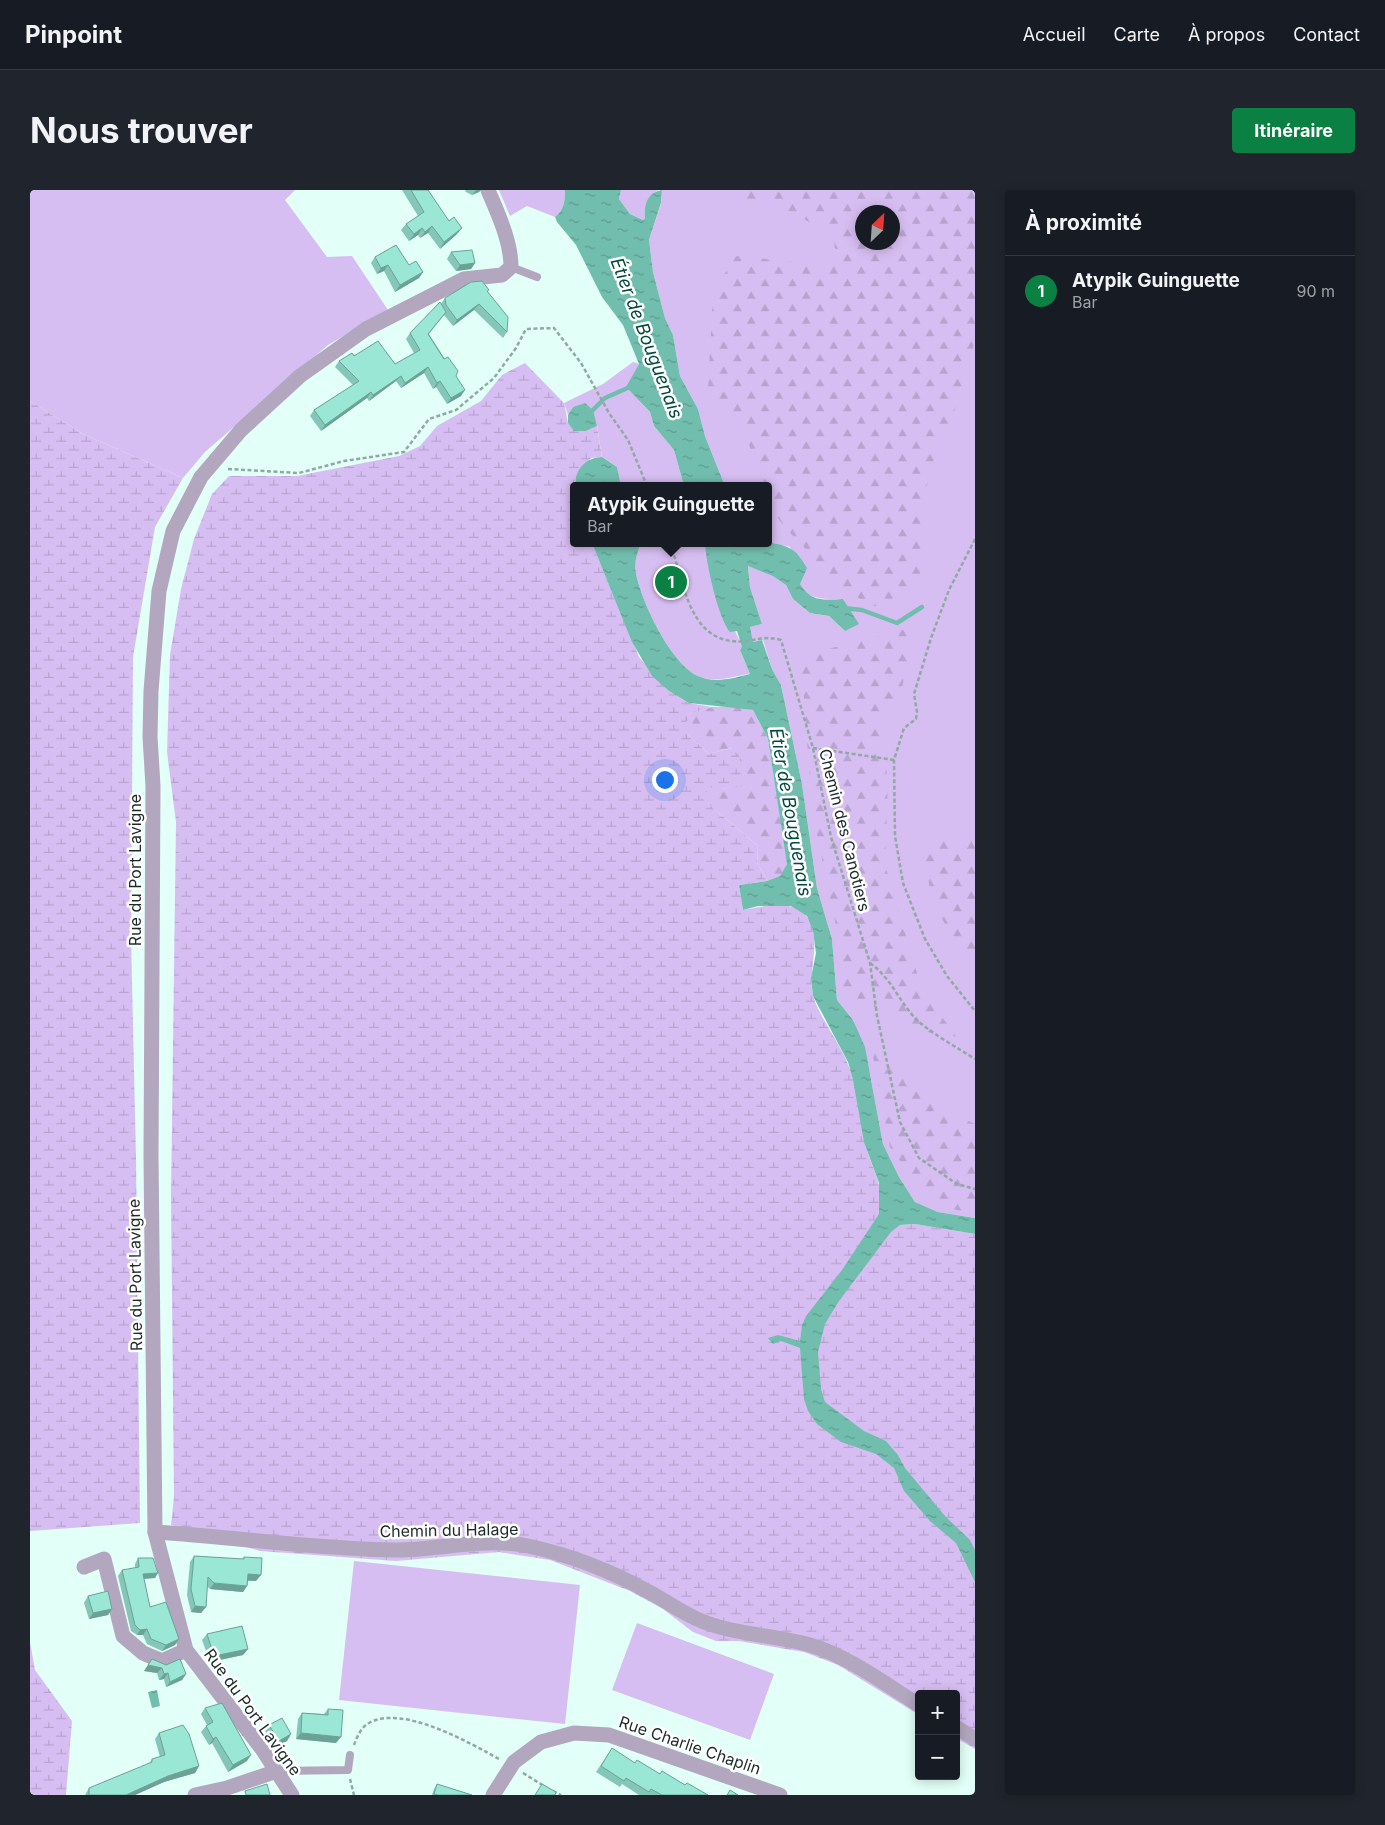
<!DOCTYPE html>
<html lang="fr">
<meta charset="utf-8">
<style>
:root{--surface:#171b24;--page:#20242c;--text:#f1f3f6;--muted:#9ea1a6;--line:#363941;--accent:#0b8043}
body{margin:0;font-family:Inter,sans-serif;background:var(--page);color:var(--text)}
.controls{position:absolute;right:15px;bottom:15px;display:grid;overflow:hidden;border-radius:5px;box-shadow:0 2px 12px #0003}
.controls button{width:45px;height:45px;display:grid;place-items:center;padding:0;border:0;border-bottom:1px solid var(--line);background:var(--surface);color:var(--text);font:25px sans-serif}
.compass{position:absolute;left:825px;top:15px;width:45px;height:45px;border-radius:50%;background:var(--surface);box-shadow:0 2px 12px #0003;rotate:25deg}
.you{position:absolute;left:634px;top:589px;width:18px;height:18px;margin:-12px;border:4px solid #fff;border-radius:50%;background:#1a73e8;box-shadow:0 0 0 8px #1a73e833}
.badge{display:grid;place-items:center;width:32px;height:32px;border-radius:50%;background:var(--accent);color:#fff;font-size:16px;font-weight:700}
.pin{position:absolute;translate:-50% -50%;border:2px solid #fff;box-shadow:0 1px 5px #0006}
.popup{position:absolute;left:540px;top:292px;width:202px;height:65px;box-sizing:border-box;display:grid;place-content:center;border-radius:5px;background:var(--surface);filter:drop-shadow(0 1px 4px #0005);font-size:16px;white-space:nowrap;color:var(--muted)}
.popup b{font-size:19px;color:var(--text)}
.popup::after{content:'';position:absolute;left:50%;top:100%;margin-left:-10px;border:10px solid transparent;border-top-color:var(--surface)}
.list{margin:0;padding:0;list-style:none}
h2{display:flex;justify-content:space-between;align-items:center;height:65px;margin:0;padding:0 20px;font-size:21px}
h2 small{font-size:16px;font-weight:400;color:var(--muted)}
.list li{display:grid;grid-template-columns:32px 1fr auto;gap:15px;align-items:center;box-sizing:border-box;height:70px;padding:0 20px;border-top:1px solid var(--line)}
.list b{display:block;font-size:19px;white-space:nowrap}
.list p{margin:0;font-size:16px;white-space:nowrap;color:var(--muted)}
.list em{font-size:16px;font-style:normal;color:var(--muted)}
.map{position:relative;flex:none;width:945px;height:1605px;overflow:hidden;border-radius:5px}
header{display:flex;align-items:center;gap:30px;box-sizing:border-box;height:70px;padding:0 25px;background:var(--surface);border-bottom:1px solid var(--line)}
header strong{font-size:24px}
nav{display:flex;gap:28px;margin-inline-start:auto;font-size:18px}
.intro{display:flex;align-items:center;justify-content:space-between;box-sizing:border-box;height:120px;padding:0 30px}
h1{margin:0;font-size:35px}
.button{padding:12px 22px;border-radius:5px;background:var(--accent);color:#fff;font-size:18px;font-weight:700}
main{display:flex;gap:30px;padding:0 30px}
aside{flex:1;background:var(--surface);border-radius:5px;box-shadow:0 2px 12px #0003}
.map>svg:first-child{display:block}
.green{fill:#d7bef2;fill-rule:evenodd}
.forest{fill:url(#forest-firs);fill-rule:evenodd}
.wetland{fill:url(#wetland-marsh)}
.water{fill:url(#water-ripples)}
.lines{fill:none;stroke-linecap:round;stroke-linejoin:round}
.stream{stroke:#72beae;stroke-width:4.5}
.path{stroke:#91a8a3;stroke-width:2.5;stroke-dasharray:4 2.5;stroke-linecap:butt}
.lane{stroke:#b2a7be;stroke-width:8}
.street{stroke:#b2a7be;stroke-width:15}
.wall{fill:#84c7b8}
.shaded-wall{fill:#6ca296}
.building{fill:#9ae7d6;stroke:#6ca296}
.labels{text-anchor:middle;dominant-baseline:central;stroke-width:5;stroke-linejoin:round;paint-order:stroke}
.street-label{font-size:16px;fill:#1d2b28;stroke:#fff}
.water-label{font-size:18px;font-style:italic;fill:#02493f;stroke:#fff}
</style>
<header>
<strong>Pinpoint</strong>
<nav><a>Accueil</a><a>Carte</a><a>À propos</a><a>Contact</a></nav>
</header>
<div class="intro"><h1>Nous trouver</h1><a class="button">Itinéraire</a></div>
<main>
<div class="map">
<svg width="945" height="1605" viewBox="0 0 945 1605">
<defs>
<pattern id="forest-firs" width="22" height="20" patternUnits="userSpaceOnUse" patternTransform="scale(1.25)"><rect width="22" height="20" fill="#d7bef2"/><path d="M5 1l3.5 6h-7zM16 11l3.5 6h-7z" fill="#b8a3d0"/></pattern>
<pattern id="wetland-marsh" width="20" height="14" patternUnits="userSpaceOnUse" patternTransform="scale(1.25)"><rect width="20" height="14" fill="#d7bef2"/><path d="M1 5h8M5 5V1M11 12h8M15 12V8" fill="none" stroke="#b8a3d0"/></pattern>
<pattern id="water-ripples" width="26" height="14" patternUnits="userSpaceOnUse" patternTransform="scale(1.25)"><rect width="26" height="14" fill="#72beae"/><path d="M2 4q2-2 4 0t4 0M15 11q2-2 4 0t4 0" fill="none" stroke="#5d9b8e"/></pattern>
</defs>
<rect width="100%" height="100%" fill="#e2fff8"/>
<g class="green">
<polygon points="0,0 265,0 255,10 297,67 322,66 358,120 298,155 175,262 153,288 53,244 0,211"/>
<path d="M469 0H535C535 11 534 20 525 27L497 16 480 26Z"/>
<path d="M591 0H628C617 8 613 14 615 28L613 30 600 24 589 9Z"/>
<path d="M632 0H945V1028L908 1022 885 1012 869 987 853 954 840 884 823 830 807 810 802 749 787 698 772 594 751 495 742 479 733 450 723 452 719 437 732 434 720 397 718 376 743 385 756 395 763 409 780 423 799 426 815 441 818 418 813 409C765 411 771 397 760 357L739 352 738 296H695L675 246 668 219 650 186 643 145 635 128 623 82 619 50 631 14ZM832 22H862V52H832Z"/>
<polygon points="603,172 609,174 597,198 620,222 624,236 644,260 654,296 591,296 587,277 572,267 567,236 563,225 543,217 538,225 534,213 573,194"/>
<path d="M611 353H675L684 396 713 458 710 460 720 484C703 486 685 494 668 486 641 474 611 411 606 383 604 372 607 363 611 353Z"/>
<polygon points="324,1371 550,1395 535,1534 309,1510"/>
<polygon points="607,1433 744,1484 720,1550 582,1500"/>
</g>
<g class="forest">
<path d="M698 0H945V151L921 232 907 258 895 303 890 388 871 416H841L819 402 796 398C794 357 738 343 738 296H732L718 251 678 200 683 102 706 66 767 72H806L804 48 763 22 709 7ZM862 22V52H832V22Z"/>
<polygon points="884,437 872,498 851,538 858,592 855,675 891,797 927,848 893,841 812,801 806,736 782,621 771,466"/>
<polygon points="682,517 704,517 723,520 738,549 756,663 757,674 751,686 737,691 727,672 728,656 677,613 677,596 698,599 702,558 679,564 655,542 654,532 664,528 658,524"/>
<polygon points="945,648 945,781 902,713 892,651"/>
<polygon points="840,850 924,924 945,934 945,1023 905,1016 860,958"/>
</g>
<g class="wetland">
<path d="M495 173 534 213 538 233 556 241 567 236 572 267 561 268 545 290 544 296V353H562L609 467 639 501 659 513 682 517 659 524 665 528 655 532V542L679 564 702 558 710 568 711 596 698 599 677 597V613L728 656 727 672 737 691 709 695 713 720C730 717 765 708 777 727 793 751 777 779 783 805 787 823 809 852 817 872 828 897 829 927 835 953 840 974 853 993 850 1015L870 1035 886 1034 945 1044V1559L926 1548V1504H889V1525L808 1475 774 1462 709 1451H686L663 1442 633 1419 600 1401 520 1370 469 1362 366 1371 230 1361 141 1335 144 1307 141 1007 146 632 137 562 140 465 151 399 164 349 182 304 199 286H267L369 266 390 256 407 236 451 211 472 185Z"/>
<polygon points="0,211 53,244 153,288 125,337 103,467 101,747 106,968 110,1333 0,1341"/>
<polygon points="0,1452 5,1480 42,1531 36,1605 0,1605"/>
</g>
<g class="water">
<path d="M535 0H591L589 9 600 24 613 30 615 28C613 15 618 2 632 0L631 13 619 50 623 82 635 128 643 145 650 186 668 219 675 246 695 296H654L644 260 624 236 620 222 596 197 609 174 593 135 572 107 546 55 527 32 525 27C534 20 535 11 535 0Z"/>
<polygon points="555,213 563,220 567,236 556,241 544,241 538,233 538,225 543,217"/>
<path d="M572 267 587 277 591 296H545C545 278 556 268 572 267Z"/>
<path d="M739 352C761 357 765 358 777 378L770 394C781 412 793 410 813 409L829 434 815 441 799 426 780 423 763 409 756 395 743 386 718 376 720 397 732 434 720 437 723 452 732 450 742 479 751 495 772 594 787 698 802 749 807 810 823 830 835 857 853 954 869 987 885 1012 908 1022 945 1028V1044L885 1034 870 1035 861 1042 809 1111 795 1134 788 1162 791 1199 795 1212 834 1241 856 1251 868 1265 875 1278 915 1326 940 1350 945 1360V1392L926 1353 900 1331 874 1301 864 1278 846 1264 811 1252 787 1234 778 1221 774 1209 770 1158 751 1151 743 1154 738 1148 748 1145 770 1151 772 1135 776 1126 812 1080 849 1024V993L834 952 823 890 818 872 783 806 781 788 786 763 783 741 777 726 761 716H728L713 720 709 695 737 691 750 686 757 674 738 549 723 520 659 513 639 501 622 486 602 452 562 353H611C607 363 604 372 606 383 611 411 641 474 668 486 684 494 704 488 720 484L710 460 712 457 707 441 700 442C688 428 676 373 675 353Z"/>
<polygon points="127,1500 130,1516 122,1518 118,1502"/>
</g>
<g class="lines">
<g class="stream">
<polyline points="559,224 575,208 602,196"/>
<polyline points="813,418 832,420 867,433 892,417"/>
</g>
<g class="path">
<polyline points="198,279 269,283 314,271 374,262 399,229 426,220 464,188 486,158 496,139 524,138 551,173 579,223 598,250 617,296"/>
<polyline points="945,349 919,400 901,448 884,504 887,522 886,529 874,538 864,570 865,646 873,693 895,749 917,786 945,821"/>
<path d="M640 353C653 387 657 446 702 451 720 454 731 444 751 450L783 558 801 647 840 773 847 826 870 932 889 968 927 994 945 999"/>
<polyline points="783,558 864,570"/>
<path d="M840 773C860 787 868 809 884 827 897 841 928 858 945 869"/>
<path d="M324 1555C327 1547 331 1537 339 1533 372 1514 440 1553 469 1569"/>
<polyline points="493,1583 514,1596"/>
<polyline points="320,1589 324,1605"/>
<polyline points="523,1601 531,1605"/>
</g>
<g class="lane">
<polyline points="481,77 507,87"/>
<polyline points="247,1581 318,1580 320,1565"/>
</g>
<g class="street">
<path d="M125 1342C205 1347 285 1359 365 1360 409 1360 454 1347 498 1356 541 1365 583 1382 621 1403 636 1411 651 1422 667 1429 702 1445 742 1444 780 1455 818 1466 855 1494 889 1515"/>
<polyline points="54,1377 74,1369 93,1446 113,1463 132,1471 156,1460"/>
<polyline points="926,1537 945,1549"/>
<polyline points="165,1605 197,1598 247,1581"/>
<path d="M262 1605 232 1559 156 1460 125 1342 121 966 123 596 120 547 121 501 129 401 143 341 171 287 211 240 270 186 336 139 434 89 472 85 481 77C481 51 468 24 458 0"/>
<polyline points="463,1605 484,1572 511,1552 544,1543 579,1545 750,1605"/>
</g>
</g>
<g class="wall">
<polygon points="372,0 398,0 427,44 410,59 398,43 390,48 388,45 379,51 371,40 376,34 388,26"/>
<polygon points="435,0 451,0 449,2 442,5 436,2"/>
<polygon points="421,62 445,73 441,79 426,81 417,69"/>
<polygon points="345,67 379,75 393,82 389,88 365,102 354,81 347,84 341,73"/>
<polygon points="458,102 477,142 473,148 444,120 423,136 414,125 399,144 426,186 431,206 417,214 406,197 403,199 394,183 371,198 366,191 339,211 337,208 291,241 280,226 284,220 323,195 305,177 309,171 324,166 365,174 384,163 376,149 380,143 411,114 415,108"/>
<polygon points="164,1366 212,1369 214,1367 226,1391 218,1391 217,1396 213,1402 180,1399 177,1396 176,1417 171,1423 161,1422 157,1405 160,1372"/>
<polygon points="108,1368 125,1388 114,1389 120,1417 145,1455 132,1461 117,1454 113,1445 107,1445 101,1441 88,1386 92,1380 105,1378 105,1374"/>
<polygon points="58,1406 82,1419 78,1425 59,1429 54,1413"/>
<polygon points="177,1444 218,1459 213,1465 180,1472 172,1450"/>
<polygon points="122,1469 156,1484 152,1490 136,1497 134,1489 129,1490 127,1483 114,1481"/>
<polygon points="175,1518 217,1571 198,1582 182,1553 179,1555 171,1542 177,1535 171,1524"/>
<polygon points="298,1519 306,1553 266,1549 268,1529 272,1523 294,1524"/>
<polygon points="239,1535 261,1544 257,1551 245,1557 235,1541"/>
<polygon points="129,1543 169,1576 165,1583 134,1592 105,1605 55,1605 59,1598 119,1574 122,1569 130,1567 125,1549"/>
<polygon points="578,1564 605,1573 678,1605 609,1605 592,1594 590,1597 566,1582"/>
<polygon points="407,1594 442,1605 402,1605 404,1599"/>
</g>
<g class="shaded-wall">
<polygon points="446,0 451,0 449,2 442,5"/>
<polygon points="402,36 398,43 390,48 395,42"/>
<polygon points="392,38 388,45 379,51 384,44"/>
<polygon points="432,38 427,44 410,59 414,52"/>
<polygon points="445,73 441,79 426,81 430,75"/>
<polygon points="358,75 354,81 347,84 351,78"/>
<polygon points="393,82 389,88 365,102 370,95"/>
<polygon points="449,114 444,120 423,136 427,130"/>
<polygon points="398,177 394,183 371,198 375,193"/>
<polygon points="371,186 366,191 339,211 343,205"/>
<polygon points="410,191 406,197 403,199 407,193"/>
<polygon points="435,200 431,206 417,214 421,208"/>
<polygon points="341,202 337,208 291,241 295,235"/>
<polygon points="128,1383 125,1388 109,1389 113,1384"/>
<polygon points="218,1384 231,1385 226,1391 214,1390"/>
<polygon points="184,1393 217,1396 213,1402 180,1399"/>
<polygon points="165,1416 176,1417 171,1423 161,1422"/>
<polygon points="82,1419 78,1425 59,1429 63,1423"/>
<polygon points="117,1439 113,1445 107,1445 110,1440"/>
<polygon points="149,1449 145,1455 132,1461 136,1455"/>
<polygon points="218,1459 213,1465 180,1472 184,1466"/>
<polygon points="118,1475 132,1478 127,1483 114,1481"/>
<polygon points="138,1483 134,1489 129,1490 134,1484"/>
<polygon points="156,1484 152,1490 136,1497 140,1492"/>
<polygon points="271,1543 311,1547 306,1553 266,1549"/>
<polygon points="261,1544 257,1551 245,1557 249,1551"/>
<polygon points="186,1547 182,1553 179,1555 183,1549"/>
<polygon points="221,1565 217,1571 198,1582 203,1575"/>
<polygon points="169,1576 165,1583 134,1592 105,1605 96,1605 138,1586"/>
</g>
<g class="building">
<polygon points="381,0 398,0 419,31 424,27 432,38 414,52 402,36 395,42 392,38 384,44 376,34 394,22"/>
<polygon points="366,55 379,75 386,71 393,82 370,95 358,75 351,78 345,67"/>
<polygon points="442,60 445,73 430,75 421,62"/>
<polygon points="452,91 459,100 457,101 478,127 477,142 449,114 427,130 416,115 415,108 441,92"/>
<polygon points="410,112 416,122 398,144 414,169 418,167 428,181 426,186 435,200 421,208 410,191 407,193 398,177 375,193 371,186 343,205 341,202 295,235 284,220 329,191 309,171 322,163 324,166 348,151 365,174 390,160 380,143"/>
<polygon points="164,1366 214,1369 214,1367 232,1368 231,1385 218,1384 217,1396 184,1393 178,1387 176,1417 165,1416 161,1399"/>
<polygon points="108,1368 123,1368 128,1383 113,1384 120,1417 136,1412 149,1449 136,1455 121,1449 117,1439 110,1440 105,1435 92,1380 109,1377"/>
<polygon points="78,1401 82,1419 63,1423 58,1406"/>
<polygon points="212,1436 218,1459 184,1466 177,1444"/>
<polygon points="122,1469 136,1475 150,1469 156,1484 140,1492 138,1483 134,1484 132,1478 118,1475"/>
<polygon points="192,1513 221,1565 203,1575 186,1547 183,1549 176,1536 183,1532 175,1518"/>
<polygon points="298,1519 313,1520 311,1547 271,1543 272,1523 298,1525"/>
<polygon points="252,1528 261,1544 249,1551 239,1535"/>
<polygon points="153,1535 159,1544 169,1576 138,1586 96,1605 59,1605 59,1598 122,1572 122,1569 135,1565 129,1543"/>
<polygon points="582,1558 605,1573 607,1570 630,1584 632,1581 655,1595 657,1593 678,1605 632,1605 621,1599 619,1602 596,1588 594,1591 571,1576"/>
<polygon points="237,1594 240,1605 216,1605 215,1601"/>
<polygon points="407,1594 442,1605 408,1605 404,1604"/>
<polygon points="512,1594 526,1602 525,1605 505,1605"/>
<polygon points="700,1600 708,1605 697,1605"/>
</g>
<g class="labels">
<g class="street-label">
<text transform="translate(815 640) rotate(76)">Chemin des Canotiers</text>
<text transform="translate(105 680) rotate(-90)">Rue du Port Lavigne</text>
<text transform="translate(105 1085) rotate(-91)">Rue du Port Lavigne</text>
<text transform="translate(419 1340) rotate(-1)">Chemin du Halage</text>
<text transform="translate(223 1522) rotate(54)">Rue du Port Lavigne</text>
<text transform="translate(660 1555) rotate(19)">Rue Charlie Chaplin</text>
</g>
<g class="water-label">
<text transform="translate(617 148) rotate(69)">Étier de Bouguenais</text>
<text transform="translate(761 622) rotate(80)">Étier de Bouguenais</text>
</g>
</g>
</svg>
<div class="controls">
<button>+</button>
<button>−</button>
</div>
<svg class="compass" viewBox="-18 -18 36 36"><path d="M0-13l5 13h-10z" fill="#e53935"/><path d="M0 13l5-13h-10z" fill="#9ea1a6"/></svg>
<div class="you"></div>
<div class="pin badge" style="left:641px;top:392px">1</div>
<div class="popup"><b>Atypik Guinguette</b>Bar</div>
</div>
<aside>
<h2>À proximité<small></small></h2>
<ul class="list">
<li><span class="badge">1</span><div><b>Atypik Guinguette</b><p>Bar</p></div><em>90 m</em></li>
</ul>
</aside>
</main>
